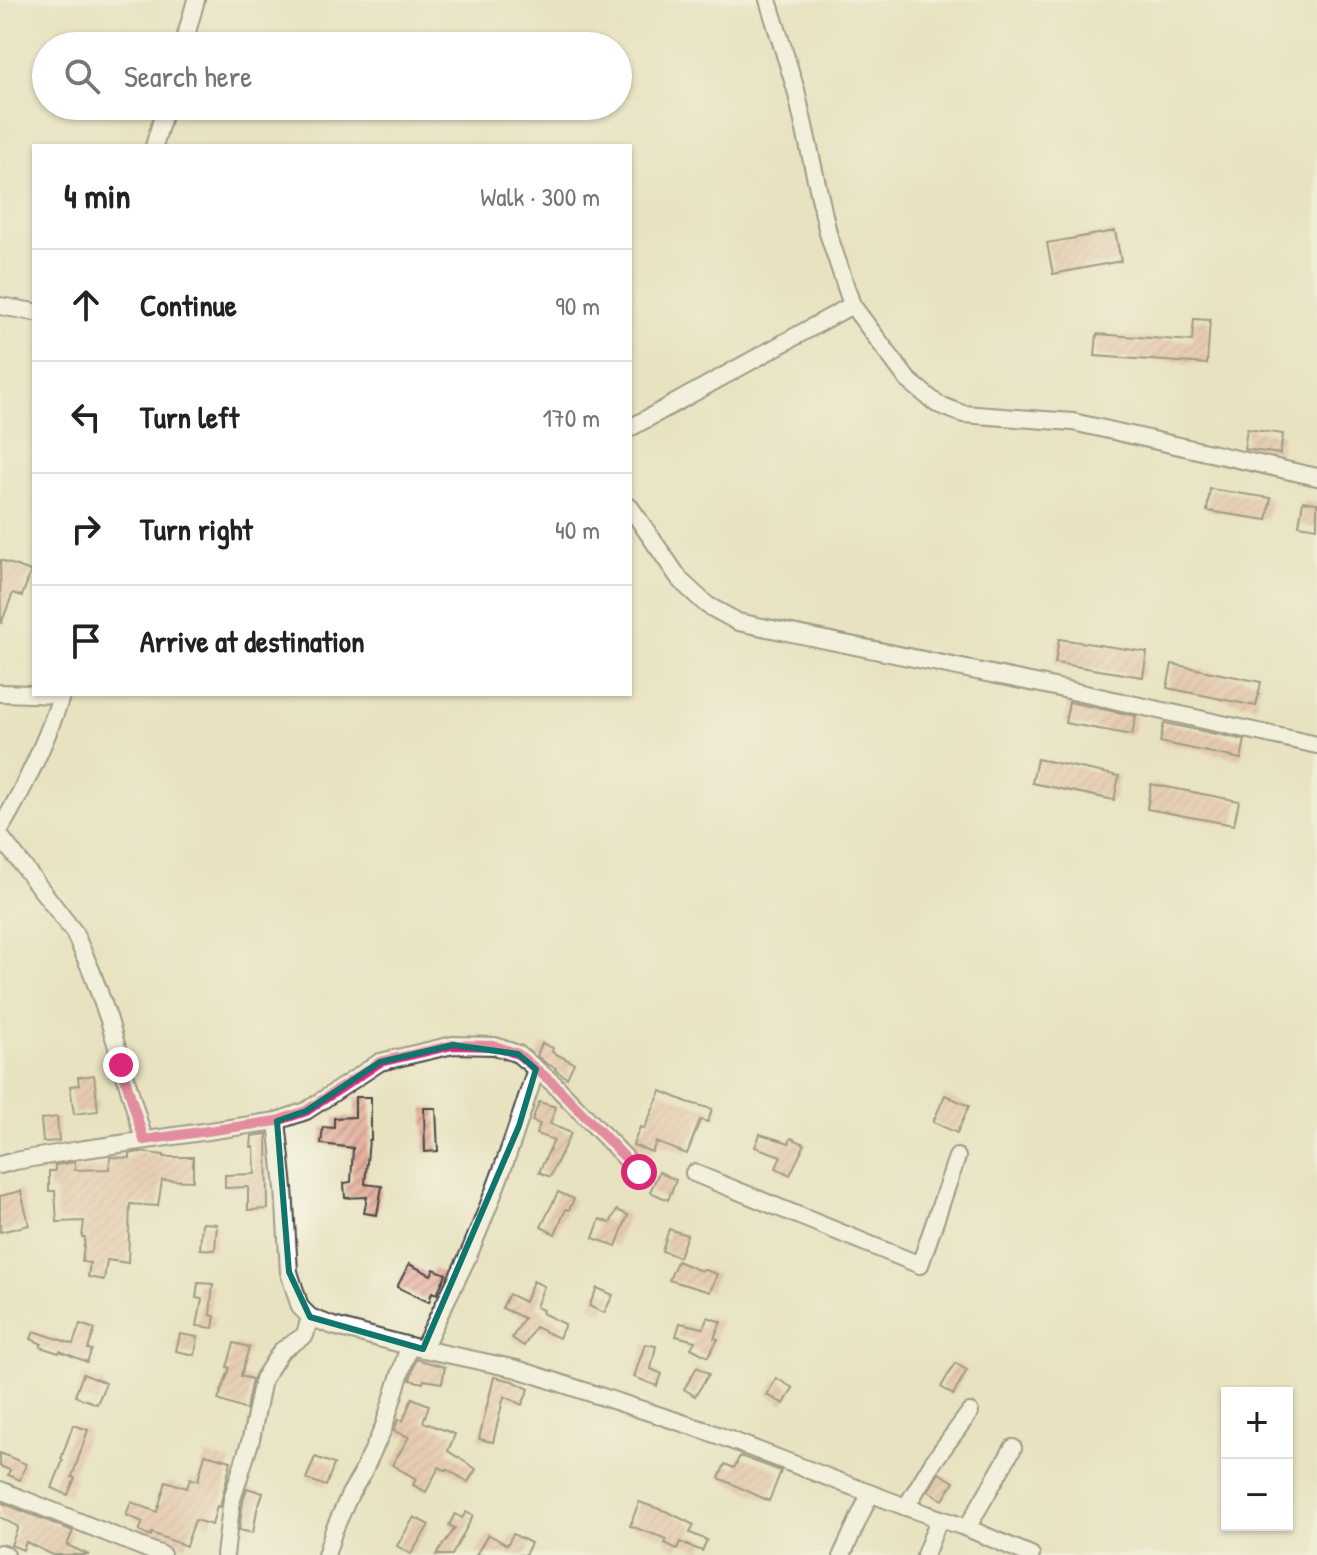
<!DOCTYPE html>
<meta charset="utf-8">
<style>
:root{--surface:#fff;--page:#f6f6f6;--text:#222;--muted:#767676;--line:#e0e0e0}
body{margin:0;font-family:"Patrick Hand",sans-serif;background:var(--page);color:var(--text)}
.controls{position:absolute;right:24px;bottom:24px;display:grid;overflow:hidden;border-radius:0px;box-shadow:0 2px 6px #0004}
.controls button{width:72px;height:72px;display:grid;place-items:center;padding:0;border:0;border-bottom:2px solid var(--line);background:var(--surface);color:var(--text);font:40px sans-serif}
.stop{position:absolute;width:24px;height:24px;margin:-18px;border:6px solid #db2777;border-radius:50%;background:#fff}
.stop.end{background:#db2777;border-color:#fff;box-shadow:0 2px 8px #0008}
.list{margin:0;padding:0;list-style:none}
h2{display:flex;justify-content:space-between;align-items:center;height:104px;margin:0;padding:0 32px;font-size:34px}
h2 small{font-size:26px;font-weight:400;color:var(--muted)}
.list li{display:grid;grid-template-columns:52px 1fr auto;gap:24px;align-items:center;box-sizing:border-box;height:112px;padding:0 32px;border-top:2px solid var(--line)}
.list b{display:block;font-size:30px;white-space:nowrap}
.list em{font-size:26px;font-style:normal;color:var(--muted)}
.icon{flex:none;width:44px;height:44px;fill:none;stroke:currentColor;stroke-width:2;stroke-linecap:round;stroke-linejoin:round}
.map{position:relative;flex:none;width:1317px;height:1555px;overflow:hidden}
.search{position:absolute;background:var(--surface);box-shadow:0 2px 6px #0004;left:32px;top:32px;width:600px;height:88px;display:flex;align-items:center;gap:20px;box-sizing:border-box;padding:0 28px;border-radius:44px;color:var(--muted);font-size:30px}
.panel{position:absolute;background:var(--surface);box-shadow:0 2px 6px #0004;left:32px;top:144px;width:600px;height:552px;border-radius:0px}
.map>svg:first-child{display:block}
.building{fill:url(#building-hatch)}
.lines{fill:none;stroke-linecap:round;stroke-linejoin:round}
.minor-casing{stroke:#474641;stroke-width:20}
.minor{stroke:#fff;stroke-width:16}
.route{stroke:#db2777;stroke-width:10}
.marked{fill:none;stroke:#0f766e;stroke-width:6;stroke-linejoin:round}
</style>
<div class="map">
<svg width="1317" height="1555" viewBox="0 0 1317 1555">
<defs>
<pattern id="building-hatch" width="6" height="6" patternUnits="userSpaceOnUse" patternTransform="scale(2)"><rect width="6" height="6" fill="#e4ad9a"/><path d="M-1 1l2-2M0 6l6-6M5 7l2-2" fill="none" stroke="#b98d7e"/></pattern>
</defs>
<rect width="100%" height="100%" fill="#fdfcf7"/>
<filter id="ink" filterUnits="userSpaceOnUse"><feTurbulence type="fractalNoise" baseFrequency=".0125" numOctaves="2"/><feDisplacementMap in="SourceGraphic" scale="16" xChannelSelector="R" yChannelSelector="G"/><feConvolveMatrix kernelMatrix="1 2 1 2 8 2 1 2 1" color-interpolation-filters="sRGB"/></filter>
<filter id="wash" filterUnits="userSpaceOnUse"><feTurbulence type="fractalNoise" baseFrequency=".006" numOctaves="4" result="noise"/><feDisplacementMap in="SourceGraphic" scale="32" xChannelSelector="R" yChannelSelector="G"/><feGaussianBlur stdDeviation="1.8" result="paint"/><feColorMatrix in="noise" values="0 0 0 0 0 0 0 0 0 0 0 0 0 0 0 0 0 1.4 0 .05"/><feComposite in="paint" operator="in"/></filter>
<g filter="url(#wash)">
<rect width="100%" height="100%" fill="#e8e2c0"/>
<g id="blocks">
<g class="building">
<polygon points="1115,231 1121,261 1053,274 1047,243"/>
<polygon points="1194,319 1210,320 1207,364 1095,356 1097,334 1192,341"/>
<polygon points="1247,429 1283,434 1280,454 1244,449"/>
<polygon points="1210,489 1271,498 1267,520 1207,511"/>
<polygon points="1303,501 1317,503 1317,528 1299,525"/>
<polygon points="0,560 31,571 22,596 13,593 1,624"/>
<polygon points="1059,639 1147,652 1143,677 1055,663"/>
<polygon points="1172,664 1261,682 1256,706 1167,688"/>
<polygon points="1069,702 1136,716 1132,735 1065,723"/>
<polygon points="1164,723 1245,740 1241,759 1160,742"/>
<polygon points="1037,759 1119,776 1114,800 1032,783"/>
<polygon points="1151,784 1239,801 1234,825 1147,809"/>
<polygon points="542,1043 553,1048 552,1052 574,1063 567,1078 555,1070 556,1068 547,1064 537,1056"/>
<polygon points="94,1075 98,1111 74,1114 70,1086 79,1085 78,1077"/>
<polygon points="661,1091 687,1102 712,1109 708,1122 700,1120 687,1154 656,1142 652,1152 633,1145 640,1127 644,1129"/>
<polygon points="945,1095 969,1106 957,1133 933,1122"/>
<polygon points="355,1097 371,1097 371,1140 369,1140 365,1184 382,1186 377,1215 364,1213 367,1197 345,1198 344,1183 351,1182 353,1148 321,1144 323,1127 334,1128 334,1118 355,1117"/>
<polygon points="539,1102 556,1107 550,1124 571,1133 550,1177 539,1172 554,1140 536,1134 540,1124 532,1121"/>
<polygon points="424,1108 436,1108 438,1151 425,1152"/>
<polygon points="57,1117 59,1141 43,1142 41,1119"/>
<polygon points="267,1134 268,1209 248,1210 248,1187 225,1188 225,1175 255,1174 254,1147 251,1147 252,1136"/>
<polygon points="760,1134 789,1143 791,1138 805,1144 790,1175 776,1168 781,1156 755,1147"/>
<polygon points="139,1152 164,1155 164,1157 193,1157 193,1181 162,1180 158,1206 130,1204 128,1263 107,1260 104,1280 88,1277 90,1263 82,1262 85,1237 82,1237 84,1221 57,1222 55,1191 49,1191 49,1171 55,1171 55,1165 75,1162 75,1170 109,1169 110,1157 130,1158 130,1154"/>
<polygon points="659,1172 676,1180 668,1200 650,1192"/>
<polygon points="21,1191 29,1225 0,1232 0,1196"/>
<polygon points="558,1192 574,1199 569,1210 566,1209 555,1234 541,1227"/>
<polygon points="617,1210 628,1215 616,1246 593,1238 600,1219 610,1223"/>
<polygon points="202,1223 217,1224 215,1250 200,1249"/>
<polygon points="669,1229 687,1235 679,1257 662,1251"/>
<polygon points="677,1261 701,1271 702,1269 717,1274 710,1292 669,1280"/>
<polygon points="409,1264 431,1275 434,1269 446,1274 437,1294 432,1292 429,1302 397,1287"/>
<polygon points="533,1281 544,1286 536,1307 543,1310 542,1313 565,1324 559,1338 535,1327 524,1346 512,1338 524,1318 502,1308 509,1294 525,1302"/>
<polygon points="198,1283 213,1284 210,1315 215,1316 213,1328 197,1326 202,1299 196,1298"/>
<polygon points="597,1288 613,1295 604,1313 589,1306"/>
<polygon points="708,1317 721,1322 714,1338 718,1339 708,1357 691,1348 695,1341 676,1336 680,1323 703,1328"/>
<polygon points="80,1324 95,1329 88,1349 92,1350 87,1362 60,1351 59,1353 40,1347 42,1344 31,1339 34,1331 73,1344"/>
<polygon points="180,1334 198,1337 195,1355 176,1351"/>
<polygon points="234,1343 249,1347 241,1376 252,1379 246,1410 218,1400 230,1368 227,1367"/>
<polygon points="645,1344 656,1346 651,1369 662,1374 657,1386 634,1377"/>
<polygon points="416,1359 445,1367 442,1383 424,1380 423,1383 410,1380"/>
<polygon points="955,1363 967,1370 953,1395 941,1387"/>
<polygon points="697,1367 709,1374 695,1396 684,1389"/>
<polygon points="83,1374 106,1383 97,1404 75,1396"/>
<polygon points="494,1377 513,1381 529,1389 522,1405 504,1396 493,1442 479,1439"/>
<polygon points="776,1378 793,1388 784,1404 767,1395"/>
<polygon points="412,1398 429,1405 423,1422 455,1434 448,1451 476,1469 468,1482 447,1469 447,1471 439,1467 426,1492 413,1485 416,1479 392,1465 409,1437 394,1431 398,1419 403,1421"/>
<polygon points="73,1425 88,1430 72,1477 75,1478 68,1495 52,1488 63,1460 61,1459"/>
<polygon points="0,1453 26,1464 20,1480 8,1475 10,1470 0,1466"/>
<polygon points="205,1454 231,1461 220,1507 217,1506 212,1525 195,1520 186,1546 152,1533 151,1536 139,1531 143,1522 126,1515 131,1502 157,1512 166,1481 187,1488 190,1478 198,1481"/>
<polygon points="740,1456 781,1471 769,1501 719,1478 725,1464 734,1468"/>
<polygon points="315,1457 334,1464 326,1486 306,1479"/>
<polygon points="939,1473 954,1482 943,1500 928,1491"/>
<polygon points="247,1488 263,1493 257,1510 253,1533 239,1530 243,1501"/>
<polygon points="0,1502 73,1531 67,1545 89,1555 53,1555 26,1542 23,1550 11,1545 18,1527 0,1517"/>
<polygon points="639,1502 668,1512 694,1525 690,1533 707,1540 702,1551 680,1542 677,1549 665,1543 667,1539 630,1526"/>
<polygon points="466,1512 473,1516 452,1555 436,1555 455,1528 449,1525 455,1514 462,1518"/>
<polygon points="414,1517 429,1525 411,1554 397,1546"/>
<polygon points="488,1534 507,1545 513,1534 531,1543 525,1555 476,1555"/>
</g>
</g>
</g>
<g filter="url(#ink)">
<use href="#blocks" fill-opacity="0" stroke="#474641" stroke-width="2"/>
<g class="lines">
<g class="minor-casing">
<g id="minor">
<polyline points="768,0 796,90 828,233 852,305 908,380 937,404 963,414 1073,422 1317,477"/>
<polyline points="183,46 196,0"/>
<polyline points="154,146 166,106"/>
<polyline points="0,306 34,312"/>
<polyline points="630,428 852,305"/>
<polyline points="630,507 681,581 707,605 738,622 1045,685 1317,745"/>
<polyline points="0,693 62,695"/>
<path d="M0 829C26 786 46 741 62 694"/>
<polyline points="0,836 74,932 91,970 109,1020 144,1140"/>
<polyline points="277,1121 284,1188 289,1272 300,1307 310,1317 333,1326 409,1346 517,1369 704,1430 906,1507 967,1528 1031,1555"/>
<polyline points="0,1165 15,1161 79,1150 277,1121 306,1111 380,1062 453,1045 495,1046 518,1054 554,1084 639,1172"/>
<polyline points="694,1173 920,1265 957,1157"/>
<path d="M423 1349C438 1315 456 1283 471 1249 496 1190 517 1130 536 1069"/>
<polyline points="0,1490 162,1555"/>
<polyline points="906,1507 933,1462 970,1412"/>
<polyline points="967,1528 1013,1448"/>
<polyline points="0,1553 6,1555"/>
<polyline points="225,1555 232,1499 251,1439 263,1379 281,1351 305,1335 310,1317"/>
<polyline points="326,1555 334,1530 350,1494 362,1474 383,1429 409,1346"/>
<polyline points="842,1555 870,1494"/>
<polyline points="925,1555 939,1519"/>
</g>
</g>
<use href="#minor" class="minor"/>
</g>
</g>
<g class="lines" filter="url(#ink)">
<polyline class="route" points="121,1065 144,1140 277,1121 306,1111 380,1062 453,1045 495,1046 518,1054 554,1084 639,1172"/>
</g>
<path d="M0 0H1317V1555H0ZM453 1045 518 1054 536 1069 519 1126 423 1349 310 1317 289 1272 277 1121 306 1111 380 1062Z" fill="#e8e2c0" fill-opacity=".55" fill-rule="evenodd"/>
<path class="marked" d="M453 1045 518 1054 536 1069 519 1126 423 1349 310 1317 289 1272 277 1121 306 1111 380 1062Z"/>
</svg>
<div class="controls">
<button>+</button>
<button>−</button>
</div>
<div class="stop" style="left:639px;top:1172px"></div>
<div class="stop end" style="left:121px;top:1065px"></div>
<div class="search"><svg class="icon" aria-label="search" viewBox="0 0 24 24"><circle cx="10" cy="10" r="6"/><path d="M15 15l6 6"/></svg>Search here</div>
<section class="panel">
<h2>4 min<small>Walk · 300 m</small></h2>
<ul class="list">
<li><svg class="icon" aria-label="ahead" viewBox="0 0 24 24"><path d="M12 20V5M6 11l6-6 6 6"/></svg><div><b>Continue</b></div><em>90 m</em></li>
<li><svg class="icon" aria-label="left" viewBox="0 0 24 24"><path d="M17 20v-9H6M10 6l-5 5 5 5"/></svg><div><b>Turn left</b></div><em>170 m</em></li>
<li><svg class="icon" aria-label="right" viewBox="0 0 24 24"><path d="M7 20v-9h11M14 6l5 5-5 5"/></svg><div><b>Turn right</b></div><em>40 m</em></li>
<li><svg class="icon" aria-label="arrive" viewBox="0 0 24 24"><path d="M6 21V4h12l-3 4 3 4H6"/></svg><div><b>Arrive at destination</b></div></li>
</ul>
</section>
</div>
